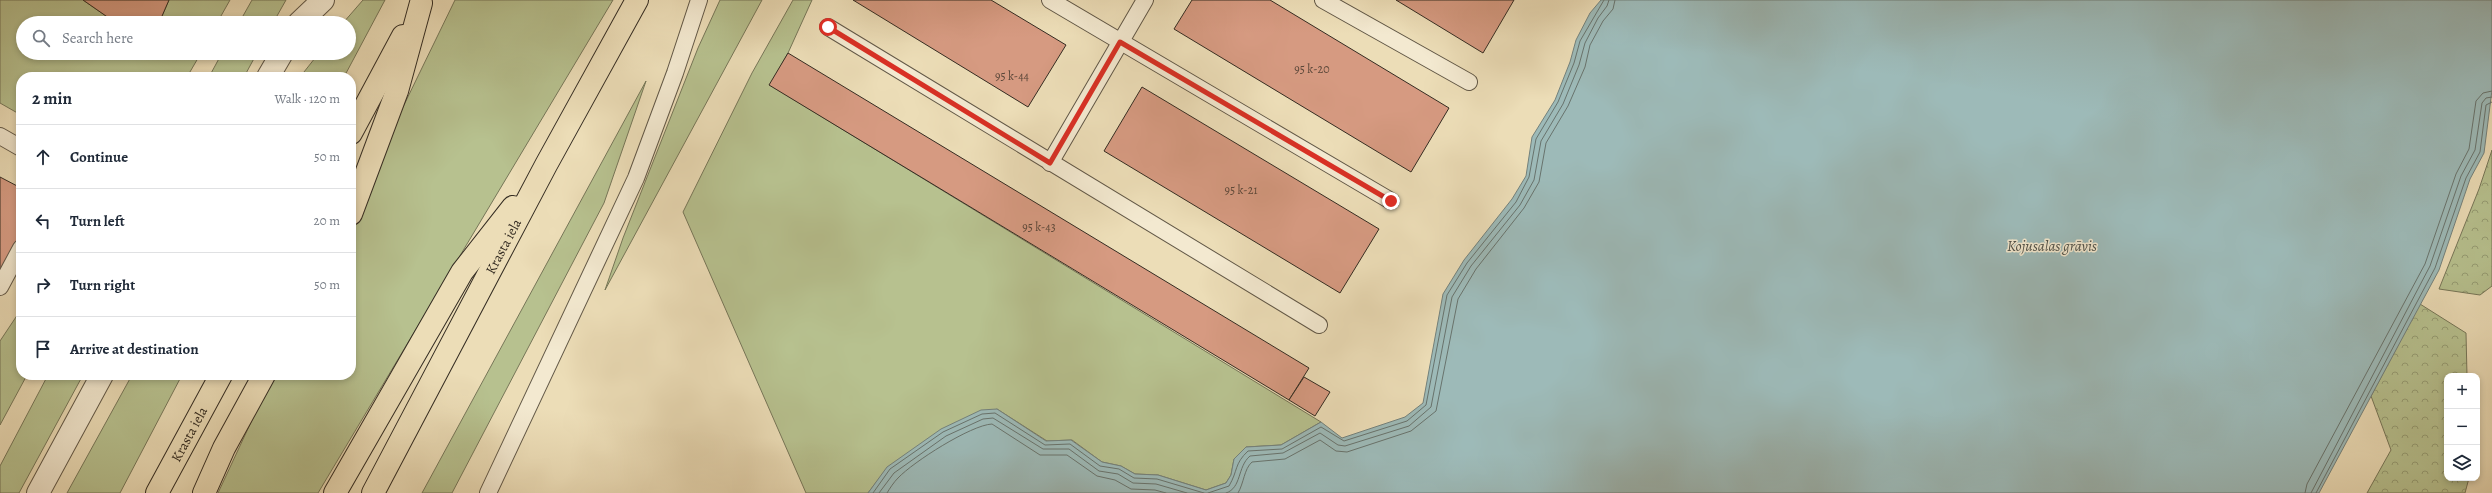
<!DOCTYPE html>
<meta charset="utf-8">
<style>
:root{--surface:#fff;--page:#f2f2f3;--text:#1f2937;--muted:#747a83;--line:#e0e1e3}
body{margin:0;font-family:Alegreya,serif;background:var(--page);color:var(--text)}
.controls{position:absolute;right:12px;bottom:12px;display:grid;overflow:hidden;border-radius:8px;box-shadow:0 2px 6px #0003}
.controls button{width:36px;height:36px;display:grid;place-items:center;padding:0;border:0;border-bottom:1px solid var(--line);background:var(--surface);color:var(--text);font:20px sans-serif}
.stop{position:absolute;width:12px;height:12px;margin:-9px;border:3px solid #d93025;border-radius:50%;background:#fff}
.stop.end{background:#d93025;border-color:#fff;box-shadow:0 1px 4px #0008}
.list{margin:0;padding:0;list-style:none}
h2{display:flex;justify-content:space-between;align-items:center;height:52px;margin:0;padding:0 16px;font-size:17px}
h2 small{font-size:13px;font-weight:400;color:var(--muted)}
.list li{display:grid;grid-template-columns:26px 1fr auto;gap:12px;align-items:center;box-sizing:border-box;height:64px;padding:0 16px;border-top:1px solid var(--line)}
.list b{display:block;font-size:15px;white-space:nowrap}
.list em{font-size:13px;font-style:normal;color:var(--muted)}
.icon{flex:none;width:22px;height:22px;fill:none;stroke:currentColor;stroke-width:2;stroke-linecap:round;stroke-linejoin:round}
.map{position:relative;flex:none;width:2492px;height:493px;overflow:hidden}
.search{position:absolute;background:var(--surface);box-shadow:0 2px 6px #0003;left:16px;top:16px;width:340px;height:44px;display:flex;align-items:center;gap:10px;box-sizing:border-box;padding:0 14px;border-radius:22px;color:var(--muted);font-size:15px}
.panel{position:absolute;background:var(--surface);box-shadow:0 2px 6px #0003;left:16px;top:72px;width:340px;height:308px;border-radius:16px}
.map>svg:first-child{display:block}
.green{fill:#b7c18f;stroke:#767658}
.forest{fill:url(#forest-crowns);stroke:#767658}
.water{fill:#9dbab8;stroke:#73817c}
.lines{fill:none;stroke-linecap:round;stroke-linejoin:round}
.shore{stroke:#68736d;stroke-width:1}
.building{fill:#d69a81;stroke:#342c22}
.lane-casing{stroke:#625847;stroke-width:18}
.street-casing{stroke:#625847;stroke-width:24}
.highway-casing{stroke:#342c22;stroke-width:24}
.lane{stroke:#f3e9d0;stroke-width:16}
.street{stroke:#f3e9d0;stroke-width:22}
.highway{stroke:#ecddb7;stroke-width:22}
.route{stroke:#d93025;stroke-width:5}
.labels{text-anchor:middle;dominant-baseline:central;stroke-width:3;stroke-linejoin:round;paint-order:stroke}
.number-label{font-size:12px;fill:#5c483a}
.street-label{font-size:14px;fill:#342c22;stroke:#f3e9d0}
.water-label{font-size:15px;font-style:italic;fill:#4e5048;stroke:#f3e9d0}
</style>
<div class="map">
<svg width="2492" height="493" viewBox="0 0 2492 493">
<defs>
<pattern id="forest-crowns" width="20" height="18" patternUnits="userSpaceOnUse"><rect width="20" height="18" fill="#b7c18f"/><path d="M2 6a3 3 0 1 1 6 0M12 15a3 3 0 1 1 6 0" fill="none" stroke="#969d74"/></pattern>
</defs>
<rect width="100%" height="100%" fill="#ecddb7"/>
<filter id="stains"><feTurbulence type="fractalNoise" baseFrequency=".005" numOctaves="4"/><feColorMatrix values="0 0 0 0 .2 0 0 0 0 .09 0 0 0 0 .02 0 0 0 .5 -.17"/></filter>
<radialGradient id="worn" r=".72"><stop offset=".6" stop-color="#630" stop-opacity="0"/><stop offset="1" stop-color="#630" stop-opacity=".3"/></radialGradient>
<g class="green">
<polygon points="0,0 83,0 116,23 23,23 23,53 201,53 187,77 21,77 21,115 0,103"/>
<polygon points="169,0 230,0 217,23 159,23"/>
<polygon points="252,0 286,0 273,23 239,23"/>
<polygon points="363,0 385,0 344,77 300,77 319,53 349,53 349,23 343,23"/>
<polygon points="455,0 613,0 318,493 218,493 273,375 351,375 351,214"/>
<polygon points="720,0 762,0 605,290 623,238 698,48"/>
<polygon points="793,0 812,0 788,53 770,85 1321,422 1281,445 1246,447 1234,459 1231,475 1226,483 1206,490 1158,475 1135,474 1121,466 1102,462 1072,440 1047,441 997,409 888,467 868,493 806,493 683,212 752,73"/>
<polygon points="222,53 257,53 244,77 209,77"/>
<polygon points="646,81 604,203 452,493 422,493"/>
<polygon points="20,311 21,375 27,375 0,425 0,341"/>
<polygon points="48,375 83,375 19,493 0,493 0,466"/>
<polygon points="132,375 182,375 120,493 67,493"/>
</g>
<g class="forest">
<polygon points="2492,150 2492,286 2480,295 2439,289 2479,189"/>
<polygon points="2420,304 2466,333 2467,376 2447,376 2447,478 2469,478 2465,493 2367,493 2391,450 2371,396"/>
</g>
<polygon class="water" points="1601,0 2492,0 2492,90 2484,153 2470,179 2439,270 2319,493 868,493 887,467 941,429 981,410 997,409 1046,441 1071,440 1102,462 1121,466 1135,474 1158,475 1206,490 1226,483 1231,475 1234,459 1246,447 1281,445 1321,422 1342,438 1405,417 1423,403 1443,294 1464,260 1512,199 1526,176 1532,137 1555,100 1570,62 1576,40 1590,13"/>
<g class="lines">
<g class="shore">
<polyline points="873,493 890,469 943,432 982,414 995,413 1045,445 1070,444 1100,466 1119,469 1134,478 1157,479 1204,493"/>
<polyline points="879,493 894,473 946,436 983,419 993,418 1043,449 1069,449 1099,471 1118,474 1133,483 1156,484 1187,493"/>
<path d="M887 493C890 488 894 482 898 478 913 462 971 425 992 424L1040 455H1067L1097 476 1115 480 1131 489 1155 490 1166 493"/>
<path d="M1208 493 1229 486C1238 471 1234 464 1248 451L1282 449 1321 427 1344 441 1407 421 1426 405 1447 295 1467 263 1516 202 1529 177 1536 139 1558 102 1574 63 1580 41 1604 0"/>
<path d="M1226 493C1242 488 1237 467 1250 456L1283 453 1320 433 1338 445 1345 446 1409 426 1431 407 1452 297 1471 266 1520 205 1534 180 1541 141 1563 104 1579 65 1585 43 1598 18 1607 6 1609 0"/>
<path d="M1238 493C1244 483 1244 469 1252 462L1285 459 1320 440 1336 451 1347 452 1411 431 1436 411 1458 299 1476 269 1524 208 1539 182 1546 143 1568 106 1585 67 1590 45 1603 21 1613 9 1615 0"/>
<polyline points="2305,493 2307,484 2425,264 2456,174 2469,149 2476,101 2483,93 2492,91"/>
<polyline points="2311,493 2430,266 2461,176 2475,150 2482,103 2486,98 2492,97"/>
<polyline points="2316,493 2435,268 2466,178 2480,152 2486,105 2492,102"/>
</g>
</g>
<g class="building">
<polygon points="83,0 169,0 159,23 116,23"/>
<polygon points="853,0 991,0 1066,45 1028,107"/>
<polygon points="1192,0 1270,0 1449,108 1411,172 1174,29"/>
<polygon points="1396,0 1514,0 1483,53"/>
<polygon points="788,53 1309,368 1289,400 769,85"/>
<polygon points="1142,87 1379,229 1340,293 1104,151"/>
<polygon points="0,177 21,188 21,234 0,274"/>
<polygon points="1304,377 1330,392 1315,416 1289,400"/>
</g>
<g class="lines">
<g class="lane-casing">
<g id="lane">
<polyline points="1050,0 1391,201"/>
<polyline points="1323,0 1469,82"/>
<polyline points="828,27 1319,325"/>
<polyline points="0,136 21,148"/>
<polyline points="1050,163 1145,0"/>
<polyline points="0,287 21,248"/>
<polyline points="488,493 636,178 675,73 699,0"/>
</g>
</g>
<g class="street-casing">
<g id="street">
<polyline points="299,23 323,0"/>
<polyline points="268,77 282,53"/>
<polyline points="38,493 102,375"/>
</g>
</g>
<g class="highway-casing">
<g id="highway">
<polyline points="351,133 403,36"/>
<polyline points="351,214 397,91 421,3"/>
<path id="s1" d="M157 493 221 375"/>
<polyline points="204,493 224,448 264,375"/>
<polyline points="335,493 462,272 513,207"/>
<path id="s2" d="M373 493 546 165 637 0"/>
</g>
</g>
<use href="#lane" class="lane"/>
<use href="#street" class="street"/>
<use href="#highway" class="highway"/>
</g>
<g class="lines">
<polyline class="route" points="828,27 1050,163 1120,42 1391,201"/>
</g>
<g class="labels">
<g class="number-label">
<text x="1312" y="69">95 k-20</text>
<text x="1012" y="76">95 k-44</text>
<text x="1241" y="190">95 k-21</text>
<text x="1039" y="227">95 k-43</text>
</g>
<g class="street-label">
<text stroke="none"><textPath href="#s2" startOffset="279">Krasta iela</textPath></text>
<text stroke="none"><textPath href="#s1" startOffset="67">Krasta iela</textPath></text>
</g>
<g class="water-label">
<text x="2052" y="246">Kojusalas grāvis</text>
</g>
</g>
<rect width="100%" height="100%" filter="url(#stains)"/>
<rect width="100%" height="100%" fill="url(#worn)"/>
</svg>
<div class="controls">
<button>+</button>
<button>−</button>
<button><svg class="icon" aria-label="layers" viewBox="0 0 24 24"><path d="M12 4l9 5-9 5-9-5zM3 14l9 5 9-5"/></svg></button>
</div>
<div class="stop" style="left:828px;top:27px"></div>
<div class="stop end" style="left:1391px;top:201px"></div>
<div class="search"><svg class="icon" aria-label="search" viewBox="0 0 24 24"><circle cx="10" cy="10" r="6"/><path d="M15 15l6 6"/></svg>Search here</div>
<section class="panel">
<h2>2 min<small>Walk · 120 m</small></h2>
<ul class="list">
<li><svg class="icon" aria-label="ahead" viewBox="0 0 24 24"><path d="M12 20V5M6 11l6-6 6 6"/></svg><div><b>Continue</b></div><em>50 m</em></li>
<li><svg class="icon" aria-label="left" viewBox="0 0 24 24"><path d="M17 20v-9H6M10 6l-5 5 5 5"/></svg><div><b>Turn left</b></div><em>20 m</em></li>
<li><svg class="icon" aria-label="right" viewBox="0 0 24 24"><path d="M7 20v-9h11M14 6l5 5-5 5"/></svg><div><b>Turn right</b></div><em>50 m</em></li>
<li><svg class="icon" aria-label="arrive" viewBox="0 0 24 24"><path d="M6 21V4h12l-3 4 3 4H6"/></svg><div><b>Arrive at destination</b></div></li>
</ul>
</section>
</div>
